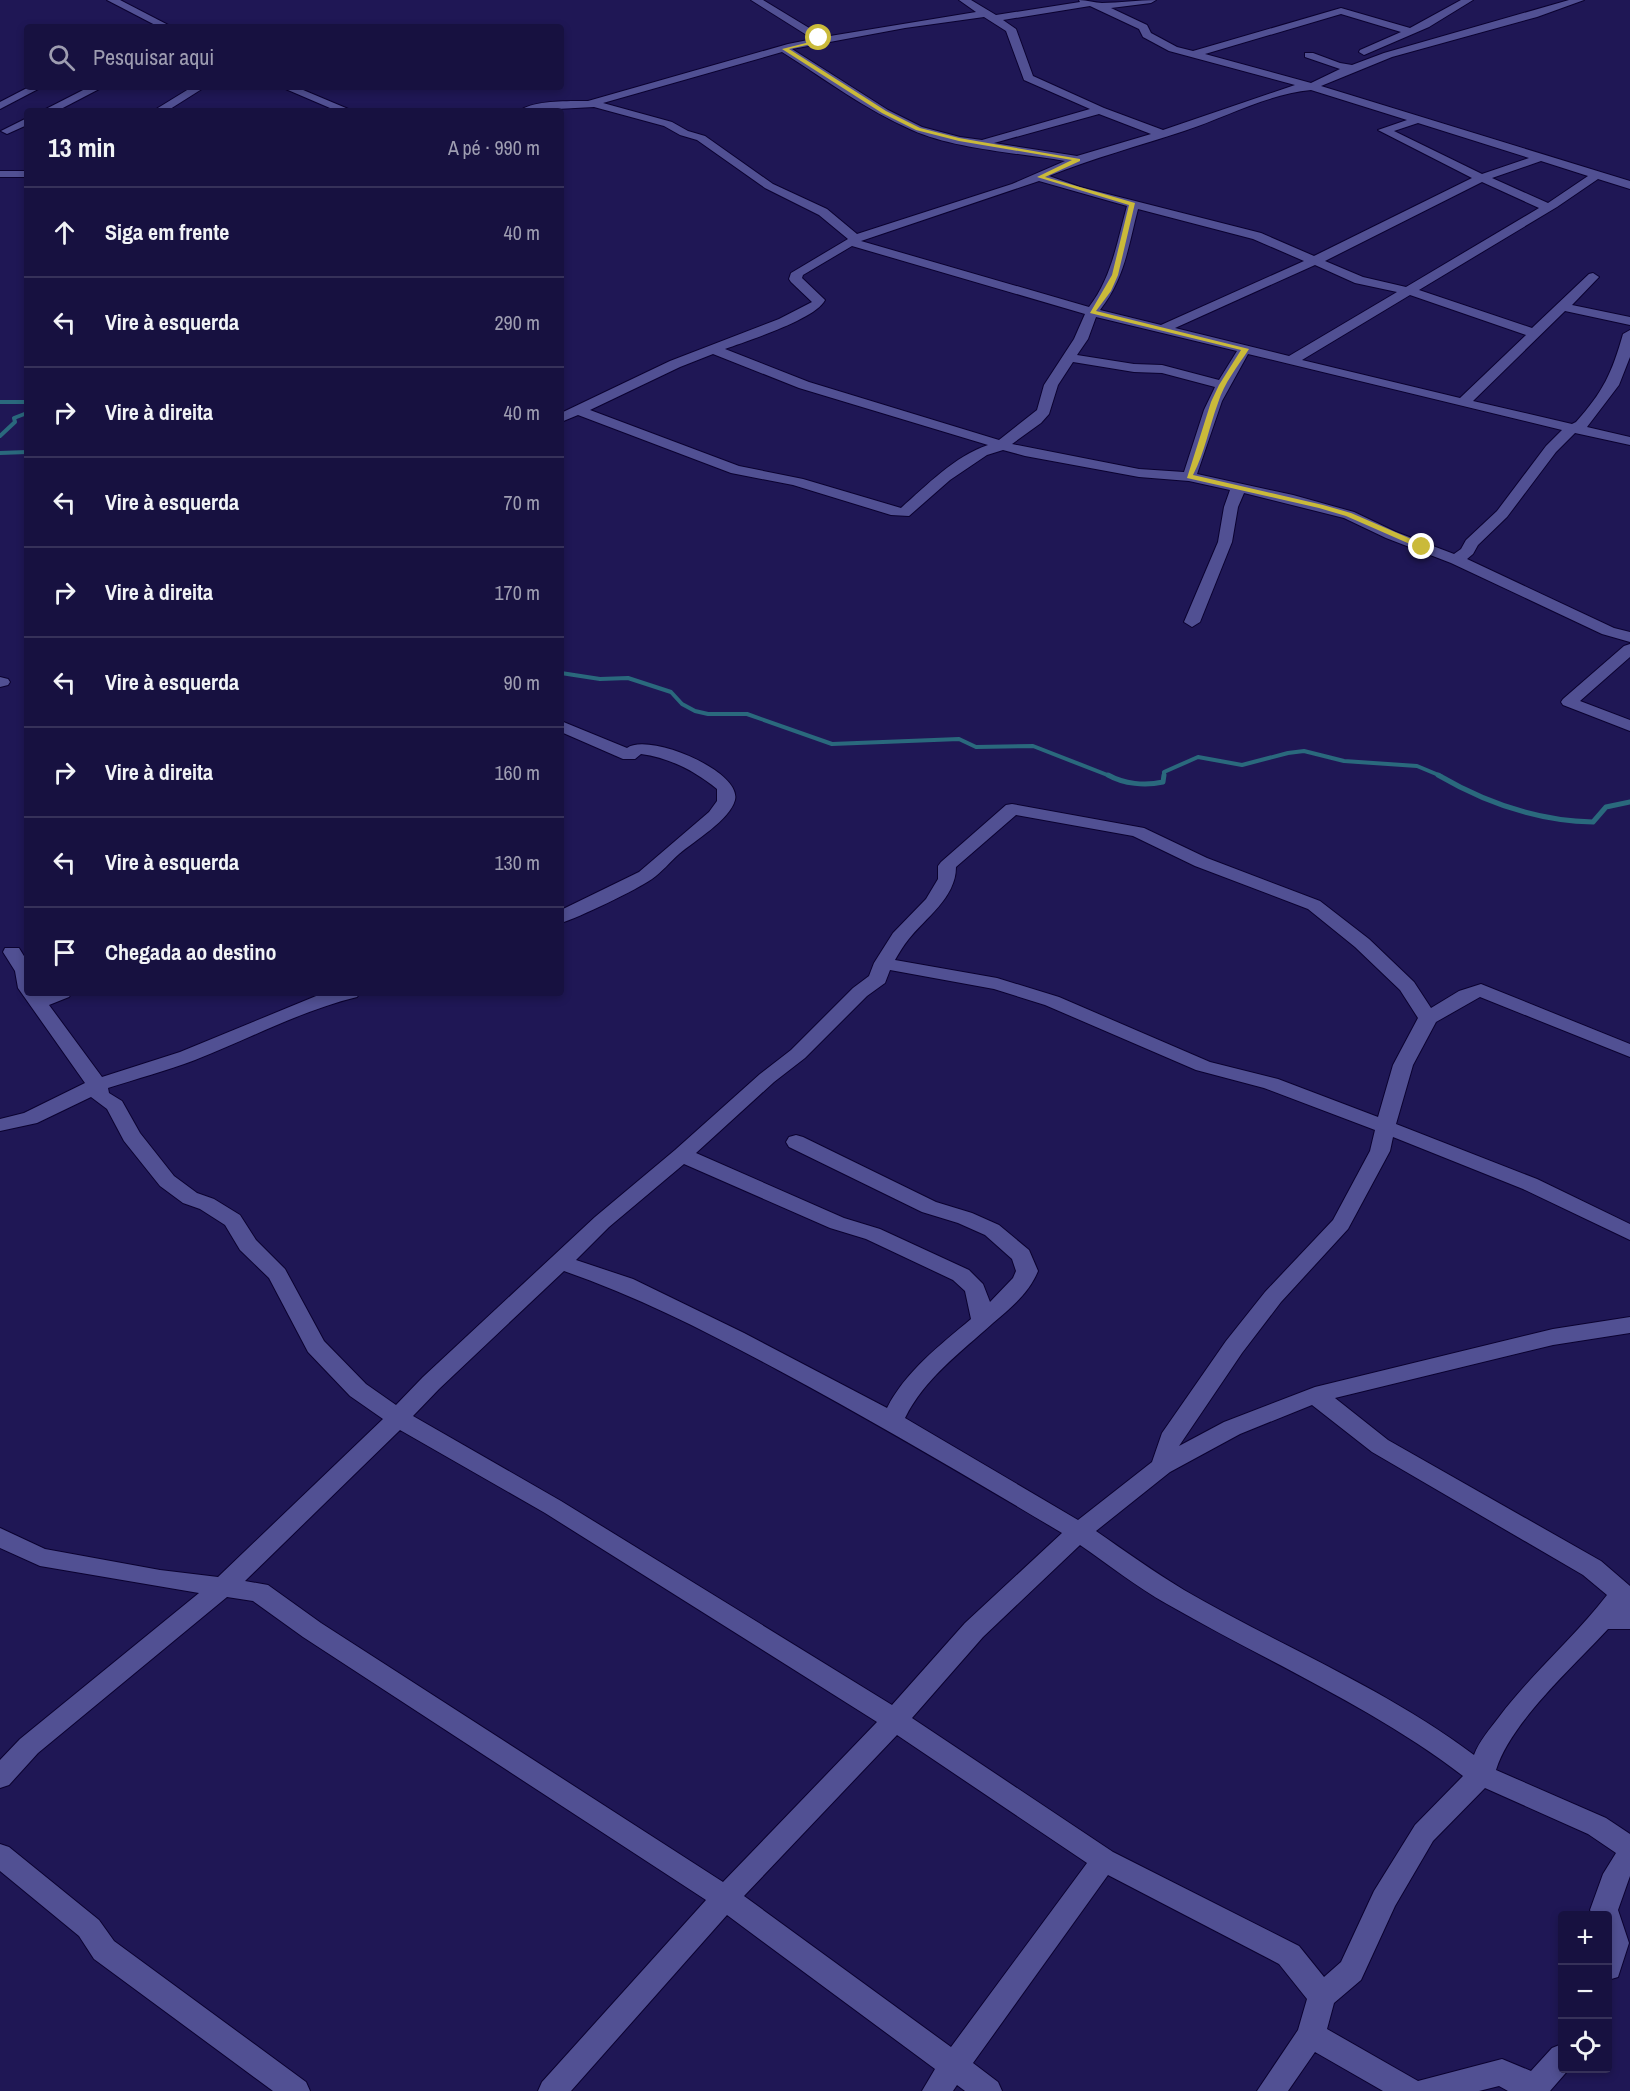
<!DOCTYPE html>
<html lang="pt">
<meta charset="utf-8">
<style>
:root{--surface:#171140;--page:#241f4b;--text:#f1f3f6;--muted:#9e9db1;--line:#363159}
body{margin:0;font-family:"Archivo Narrow",sans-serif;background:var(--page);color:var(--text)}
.controls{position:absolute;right:18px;bottom:18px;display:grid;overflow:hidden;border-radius:6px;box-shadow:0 3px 9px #0003}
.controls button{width:54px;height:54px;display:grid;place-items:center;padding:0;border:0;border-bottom:2px solid var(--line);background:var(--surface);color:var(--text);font:30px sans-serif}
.stop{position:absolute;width:18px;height:18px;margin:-14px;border:4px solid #caba3a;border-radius:50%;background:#fff}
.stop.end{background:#caba3a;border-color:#fff;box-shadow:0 2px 6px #0008}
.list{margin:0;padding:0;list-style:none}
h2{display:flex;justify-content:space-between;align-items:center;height:78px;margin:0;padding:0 24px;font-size:26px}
h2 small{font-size:20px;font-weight:400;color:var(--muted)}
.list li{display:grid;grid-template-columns:39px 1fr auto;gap:18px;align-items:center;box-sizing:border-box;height:90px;padding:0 24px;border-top:2px solid var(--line)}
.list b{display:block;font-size:22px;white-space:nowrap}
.list em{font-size:20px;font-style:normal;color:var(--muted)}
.icon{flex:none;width:33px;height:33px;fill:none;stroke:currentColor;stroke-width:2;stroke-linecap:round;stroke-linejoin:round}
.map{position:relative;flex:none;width:1630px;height:2091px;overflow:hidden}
.search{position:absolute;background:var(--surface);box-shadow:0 3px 9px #0003;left:24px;top:24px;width:540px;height:66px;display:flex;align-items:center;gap:15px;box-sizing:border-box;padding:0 21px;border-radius:6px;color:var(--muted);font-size:22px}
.panel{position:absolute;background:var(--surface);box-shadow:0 3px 9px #0003;left:24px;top:108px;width:540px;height:888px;border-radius:6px}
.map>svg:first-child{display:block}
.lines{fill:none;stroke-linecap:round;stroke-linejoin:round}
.stream-far1{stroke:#2a697d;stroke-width:4}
.stream{stroke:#2a697d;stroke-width:5}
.minor-casing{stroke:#0b0230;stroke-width:2}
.minor{fill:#515093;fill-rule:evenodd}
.route{fill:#caba3a}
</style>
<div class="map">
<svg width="1630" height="2091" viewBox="0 0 1630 2091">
<rect width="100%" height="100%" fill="#1f1755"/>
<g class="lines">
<g class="stream-far1">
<polyline points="0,402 27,402"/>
<polyline points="0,436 15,422 14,418 27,413"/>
<polyline points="0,453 27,452"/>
<polyline points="561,673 600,679 628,678 671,692 682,704 695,711 708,714 747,714 832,744 959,739 976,747 1033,746 1110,776"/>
<polyline points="1164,776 1164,772 1198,757 1242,765 1288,753 1304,751 1344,761 1417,766 1441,776"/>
</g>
<g class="stream">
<path d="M1108 775C1124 784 1145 786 1163 782L1164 775"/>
<path d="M1438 775C1486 803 1537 821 1593 822L1606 807 1630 802"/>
</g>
<g class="minor-casing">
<g id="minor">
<polygon points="107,0 120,0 172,27 159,27"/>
<path d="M751 0H763L824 37 976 12 959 0H971L996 15 1080 2 1079 0C1087 0 1095 3 1102 3 1119 3 1138 0 1156 0L1151 3 1111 8 1147 25 1151 33 1177 47 1193 51 1341 8 1410 28 1461 0H1473L1429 27 1364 55 1359 52 1360 50 1401 32 1341 14 1205 54 1311 83 1340 69 1305 57V53H1313L1340 63 1352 65 1384 53 1569 0H1584L1537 17 1392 57 1321 86 1630 181V189L1598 179 1557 207 1419 290 1532 328 1589 274 1593 273 1599 277 1572 305 1630 317V325L1565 311 1473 401 1572 424 1576 422C1603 392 1612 373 1623 334L1630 330V357L1619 385 1587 427 1630 437V445L1575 433 1556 452 1507 517 1478 545 1473 554 1467 559 1614 628 1630 632V642L1602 634 1451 563 1386 538 1344 518 1244 493 1238 507 1232 542 1200 622 1192 627 1184 622 1218 542 1224 507 1230 490 1189 481 1139 477 1025 456 1003 450 987 455 950 480 909 516 891 515 793 485 731 473 578 415 561 422V413L670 361 779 319 812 302 791 282 789 279 791 273 848 239 819 215 765 188 697 140 680 135 664 126 594 107 519 111C533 100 570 101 588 101L788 44 813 39ZM1090 6 1139 29 1143 37 1169 51 1295 85 1163 130 1104 108 1033 76 1016 29 1003 20ZM984 17 1006 31 1024 80 1090 109 982 140 960 137 922 127 888 110 792 49 905 28ZM782 52C825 79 866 110 912 130 954 149 1019 153 1065 161L1012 184 857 234 827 209 773 184 705 136 688 131 672 122 603 103ZM1311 90 1407 120 1378 130 1472 178 1314 256 1261 233 1080 187 1049 176C1093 158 1139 146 1184 131 1226 117 1268 94 1311 90ZM1099 114 1151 134 1077 156 994 143ZM1418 123 1529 158 1482 174 1394 131ZM1541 161 1588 176 1548 203 1492 178ZM1039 181 1127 206C1117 242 1112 277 1089 307L861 241ZM1482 182 1539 208 1406 287 1363 277 1325 261ZM1138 209 1253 239 1304 261 1161 325 1100 310C1125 278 1128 247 1138 209ZM852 246 1085 314 1074 339 1044 385 1037 410 999 440 809 382 725 349C747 341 816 319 825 300L802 278 803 275ZM1315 265 1355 283 1397 292 1289 356 1175 328ZM1410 295 1526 335 1460 398 1302 360ZM1096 317 1237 351 1219 380 1162 365 1134 364 1077 355 1088 339ZM713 354 799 388 988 445C955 456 927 485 901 508L803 479 739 466 590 410 680 367ZM1248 354 1562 430 1546 446 1497 511 1466 540 1461 549 1454 554 1396 532 1354 512 1293 495 1197 474 1222 401ZM1073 362 1134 372 1162 373 1215 387 1204 410 1184 472 1139 469 1012 444 1041 423 1049 414 1058 385Z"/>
<polygon points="29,87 42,87 0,109 0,102"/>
<polygon points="89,87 103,87 57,111 42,111"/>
<polygon points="192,87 205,87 167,111 153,111"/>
<polygon points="281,87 296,87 353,111 337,111"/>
<polygon points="27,118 27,125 7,134 1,131"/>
<rect x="0" y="171" width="27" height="6"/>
<polygon points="1630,644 1630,657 1580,701 1630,720 1630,731 1563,705 1561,702 1563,699 1624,646"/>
<polygon points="0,677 8,679 10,682 8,685 0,687"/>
<path d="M561 721 627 748C648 732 742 771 735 800 730 820 694 841 679 854 670 862 662 872 652 879 638 889 578 918 561 923V910L639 872 709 812 717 801V789C695 771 670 758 641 754L635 759H623L561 732Z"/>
<path d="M1012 804 1144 828 1207 858 1320 901 1369 939 1414 982 1431 1008 1459 991 1481 984 1630 1044V1057L1480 997 1436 1022 1413 1065 1396 1124 1537 1179 1630 1224V1240L1523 1189 1393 1137 1390 1151 1348 1229 1281 1302 1242 1353 1179 1446 1224 1422 1315 1387 1553 1329 1630 1317V1333L1553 1345 1335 1398 1388 1440 1601 1561 1630 1586V1629H1608C1573 1667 1511 1722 1496 1770L1606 1818 1630 1834V1876L1618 1910 1629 1943 1618 1977 1608 1980V1916H1593L1590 1910 1603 1874 1616 1853 1588 1834 1485 1788 1433 1841 1395 1906 1361 1980 1334 2003 1327 2029 1418 2081 1502 2059 1531 2071 1552 2048 1562 2044V2068H1570L1550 2091H1508L1499 2086 1479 2091H1383L1315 2052 1288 2091H1257L1298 2030 1307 1999 1279 1964 1108 1875 973 2063 998 2082 1002 2091H965L957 2085 953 2091H922L935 2069 727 1915 571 2091H538L542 2082 706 1900 303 1637 253 1601 227 1597 38 1753 9 1785 0 1788V1760L20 1739 199 1593 40 1566 0 1548V1528L45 1549 160 1570 218 1577 383 1419 350 1396 308 1352 269 1278 240 1250 225 1225 200 1209 183 1203 160 1186 124 1141 107 1109 91 1097 37 1123 0 1131V1119L24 1113 85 1083 18 988 15 971 3 952 5 948H19L27 961V993H72L69 997 49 1005 102 1077 180 1052 321 994 360 993 357 997C300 1011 249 1039 195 1060 166 1071 136 1079 108 1088L109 1093 122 1101 140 1133 174 1176 197 1193 214 1199 240 1215 256 1240 285 1269 324 1341 366 1384 396 1405 423 1377 595 1217 675 1150 760 1074 791 1050 853 988 869 976 874 963 893 933 926 899 938 879V866L941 862 1006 805ZM1016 815 1133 836 1195 866 1308 909 1355 947 1400 990 1418 1018 1393 1065 1378 1117 1278 1079 1210 1062 1059 997 997 978 895 960C899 953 903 946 908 940 925 918 956 898 956 867ZM890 970 994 989 1045 1005 1196 1070 1264 1088 1375 1130 1370 1151 1333 1220 1265 1292 1226 1341 1162 1433 1152 1462 1078 1520 905 1418C924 1379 961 1352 993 1323 1011 1308 1029 1293 1038 1271L1029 1250 999 1225 972 1213 936 1202 803 1137 796 1135 789 1137 786 1142 789 1147 922 1212 958 1223 985 1235 1012 1259 1016 1271 1013 1278 990 1302 983 1284 969 1270 880 1229 844 1218 696 1153 774 1082 805 1058 867 996 885 983ZM684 1164 830 1228 866 1239 953 1280 965 1291 971 1319C940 1345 905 1372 887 1408L744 1333 633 1279 576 1260 609 1227ZM564 1271C639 1297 709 1333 778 1370 875 1422 968 1477 1062 1533L965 1623 892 1705 561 1501 413 1416 439 1389ZM1312 1405 1372 1452 1583 1575 1607 1595C1574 1638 1532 1673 1499 1717 1490 1729 1479 1741 1474 1755 1385 1688 1280 1646 1184 1590 1154 1572 1125 1551 1096 1531L1170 1472 1240 1434ZM400 1430 545 1513 877 1722 723 1882 321 1623 268 1585 245 1581ZM1080 1545C1109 1565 1137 1587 1167 1604 1266 1661 1373 1707 1463 1776L1415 1825 1374 1891 1341 1962 1324 1977 1299 1946 1113 1852 912 1718 983 1637ZM897 1735 1087 1863 951 2047 744 1896Z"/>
<polygon points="0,1844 9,1847 99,1920 114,1941 306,2082 310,2091 273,2091 94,1959 79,1936 0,1871"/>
</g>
</g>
<use href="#minor" class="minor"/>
</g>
<path class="route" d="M819 37 824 41 789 49 886 111 920 128 959 138 1080 159V161L1045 177 1135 203 1118 275 1111 291 1096 311 1249 349C1238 366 1224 383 1218 403 1209 427 1205 452 1193 475L1323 505 1351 513 1425 545V548H1419L1346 516 1319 508 1187 478 1211 402 1219 385 1241 350 1090 313 1112 275 1129 205 1037 177 1072 160 959 141 916 130 882 113 782 49 818 40Z"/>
</svg>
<div class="controls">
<button>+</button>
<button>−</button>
<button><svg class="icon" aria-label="locate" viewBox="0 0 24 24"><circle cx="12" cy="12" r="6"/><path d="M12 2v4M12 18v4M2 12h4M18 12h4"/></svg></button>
</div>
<div class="stop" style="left:819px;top:38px"></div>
<div class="stop end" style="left:1422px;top:547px"></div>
<div class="search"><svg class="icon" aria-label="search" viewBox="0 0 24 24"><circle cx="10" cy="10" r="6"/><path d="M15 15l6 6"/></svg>Pesquisar aqui</div>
<section class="panel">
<h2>13 min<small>A pé · 990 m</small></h2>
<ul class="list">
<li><svg class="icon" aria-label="ahead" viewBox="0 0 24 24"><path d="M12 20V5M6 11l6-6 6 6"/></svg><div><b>Siga em frente</b></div><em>40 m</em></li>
<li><svg class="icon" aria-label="left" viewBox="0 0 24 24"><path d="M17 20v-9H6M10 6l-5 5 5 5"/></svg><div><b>Vire à esquerda</b></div><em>290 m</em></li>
<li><svg class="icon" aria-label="right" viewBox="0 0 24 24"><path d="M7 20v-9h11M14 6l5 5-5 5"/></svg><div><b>Vire à direita</b></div><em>40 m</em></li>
<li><svg class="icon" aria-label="left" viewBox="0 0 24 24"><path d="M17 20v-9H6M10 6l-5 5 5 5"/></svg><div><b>Vire à esquerda</b></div><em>70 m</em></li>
<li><svg class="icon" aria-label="right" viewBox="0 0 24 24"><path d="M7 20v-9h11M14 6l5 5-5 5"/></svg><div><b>Vire à direita</b></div><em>170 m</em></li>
<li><svg class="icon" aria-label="left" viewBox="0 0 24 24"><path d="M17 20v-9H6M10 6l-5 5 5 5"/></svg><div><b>Vire à esquerda</b></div><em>90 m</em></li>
<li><svg class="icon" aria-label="right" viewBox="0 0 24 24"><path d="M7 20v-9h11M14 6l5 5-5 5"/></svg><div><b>Vire à direita</b></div><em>160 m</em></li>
<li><svg class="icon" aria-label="left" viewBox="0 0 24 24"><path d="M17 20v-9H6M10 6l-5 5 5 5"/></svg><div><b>Vire à esquerda</b></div><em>130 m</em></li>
<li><svg class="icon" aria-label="arrive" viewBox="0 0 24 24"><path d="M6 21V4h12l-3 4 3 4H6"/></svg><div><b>Chegada ao destino</b></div></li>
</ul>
</section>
</div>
